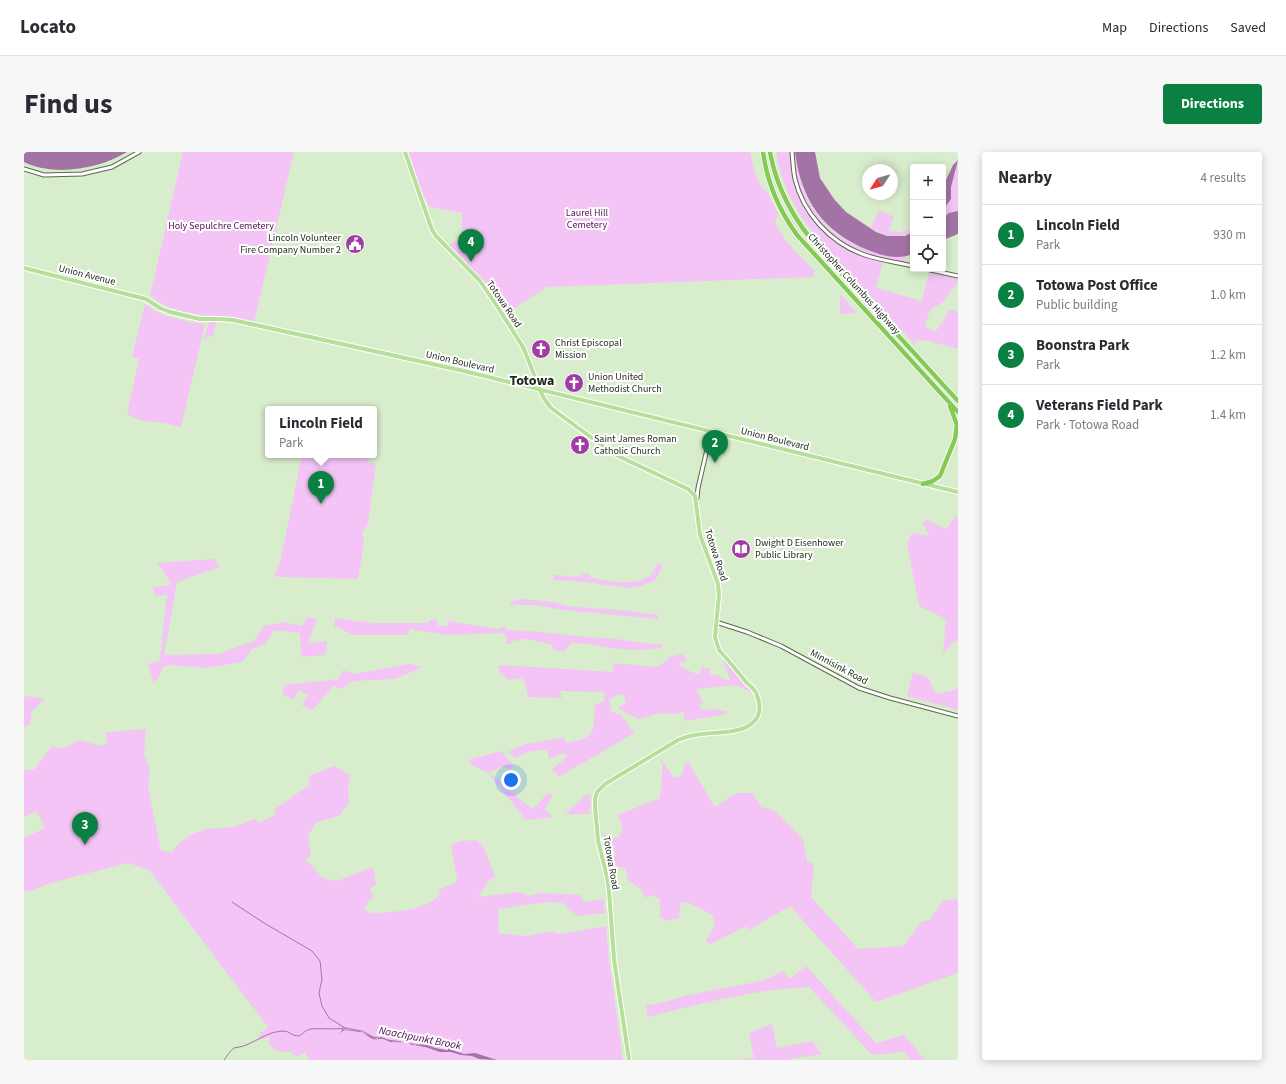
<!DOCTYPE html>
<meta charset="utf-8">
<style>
:root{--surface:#fff;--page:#f7f7f7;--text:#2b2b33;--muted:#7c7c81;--line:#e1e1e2;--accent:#0b8043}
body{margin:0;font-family:"Source Sans 3",sans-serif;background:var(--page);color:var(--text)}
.controls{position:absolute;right:12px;top:12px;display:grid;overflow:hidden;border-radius:4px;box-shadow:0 2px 10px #0003}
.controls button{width:36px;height:36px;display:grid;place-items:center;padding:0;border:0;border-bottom:1px solid var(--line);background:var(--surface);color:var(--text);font:20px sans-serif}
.compass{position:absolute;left:838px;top:12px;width:36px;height:36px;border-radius:50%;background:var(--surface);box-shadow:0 2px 10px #0003;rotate:234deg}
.you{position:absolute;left:487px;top:628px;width:14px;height:14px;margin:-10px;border:3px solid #fff;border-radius:50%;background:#1a73e8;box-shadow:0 0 0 6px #1a73e833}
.badge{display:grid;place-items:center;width:26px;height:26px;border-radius:50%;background:var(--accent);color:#fff;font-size:13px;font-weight:700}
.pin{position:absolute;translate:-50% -33px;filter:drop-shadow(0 1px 2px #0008)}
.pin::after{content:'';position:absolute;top:21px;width:14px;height:12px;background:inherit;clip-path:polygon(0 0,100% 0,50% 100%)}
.popup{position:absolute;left:241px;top:254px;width:112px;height:52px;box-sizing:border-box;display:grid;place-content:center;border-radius:4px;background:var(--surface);filter:drop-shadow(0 1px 3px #0005);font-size:13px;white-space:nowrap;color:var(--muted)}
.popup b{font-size:15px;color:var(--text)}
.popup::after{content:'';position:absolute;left:50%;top:100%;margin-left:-8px;border:8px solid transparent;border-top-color:var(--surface)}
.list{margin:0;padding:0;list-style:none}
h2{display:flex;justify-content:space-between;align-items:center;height:52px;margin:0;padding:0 16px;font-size:17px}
h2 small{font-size:13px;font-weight:400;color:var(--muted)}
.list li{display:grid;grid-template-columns:26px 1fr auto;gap:12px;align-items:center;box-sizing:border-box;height:60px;padding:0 16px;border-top:1px solid var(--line)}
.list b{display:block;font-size:15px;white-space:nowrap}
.list p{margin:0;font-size:13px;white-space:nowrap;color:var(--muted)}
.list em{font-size:13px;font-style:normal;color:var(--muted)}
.icon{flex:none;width:22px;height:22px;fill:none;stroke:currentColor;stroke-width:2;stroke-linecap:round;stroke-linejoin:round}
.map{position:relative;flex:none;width:934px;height:908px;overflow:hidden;border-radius:4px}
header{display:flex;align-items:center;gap:24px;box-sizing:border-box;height:56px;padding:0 20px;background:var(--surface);border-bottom:1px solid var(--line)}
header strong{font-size:19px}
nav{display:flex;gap:22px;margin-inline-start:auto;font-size:14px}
.intro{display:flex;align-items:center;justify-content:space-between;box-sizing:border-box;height:96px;padding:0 24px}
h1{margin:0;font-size:28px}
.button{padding:10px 18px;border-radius:4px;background:var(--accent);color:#fff;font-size:14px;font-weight:700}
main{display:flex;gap:24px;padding:0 24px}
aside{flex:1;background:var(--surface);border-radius:4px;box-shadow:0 2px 10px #0003}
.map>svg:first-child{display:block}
.green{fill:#f5c4f6}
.water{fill:#a473a5}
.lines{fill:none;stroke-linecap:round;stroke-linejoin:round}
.stream{stroke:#a473a5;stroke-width:1}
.minor-casing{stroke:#596a4e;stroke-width:5}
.major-casing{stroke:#fff;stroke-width:6}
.highway-casing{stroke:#fff;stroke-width:6}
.minor{stroke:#fff;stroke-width:3}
.major{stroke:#b6df9a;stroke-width:4}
.highway{stroke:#86c956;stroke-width:4.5}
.labels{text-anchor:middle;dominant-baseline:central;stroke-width:4;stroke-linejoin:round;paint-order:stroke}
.park-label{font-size:10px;fill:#4e1151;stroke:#fff}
.poi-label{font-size:10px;fill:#1f271b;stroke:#fff;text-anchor:start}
.street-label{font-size:10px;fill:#1f271b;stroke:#fff}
.water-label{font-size:11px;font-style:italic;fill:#48094c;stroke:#fff}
.district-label{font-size:14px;font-weight:bold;fill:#1f271b;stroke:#fff}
</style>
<header>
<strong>Locato</strong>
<nav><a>Map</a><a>Directions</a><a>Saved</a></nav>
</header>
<div class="intro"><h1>Find us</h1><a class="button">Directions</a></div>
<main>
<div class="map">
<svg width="934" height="908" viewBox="0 0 934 908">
<rect width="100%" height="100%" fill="#d8edcc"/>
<g class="green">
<polygon points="159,0 270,0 230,170 210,165 174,163 143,155 126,144"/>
<path d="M384 0H726L731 21 737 36 742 38 754 62 751 70C759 89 775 103 790 118V125L523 135 482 162 461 130 459 132 423 94 438 86V61L406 55 397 41Z"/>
<path d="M752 0H771C774 29 785 59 809 79 817 86 828 91 838 95 853 102 866 106 882 104L881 110 860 106 852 136 898 149 905 120 934 127V130L919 150 906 158 901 174 911 180 919 170 925 157 934 160V197L904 189 892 188 891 193 796 88 778 66 765 43 756 18Z"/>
<path d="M934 11V59L925 61 919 66C919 53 926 54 927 45 928 33 927 22 934 11Z"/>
<path d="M855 58 870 65 864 79 875 80 889 77V80C874 87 860 85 847 76Z"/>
<polygon points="816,142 833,161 816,162"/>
<polygon points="121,152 138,163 166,170 181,172 157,275 140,271 115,268 103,262 115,207 108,205"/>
<polygon points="185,170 192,170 189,185 184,184 183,187 180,187"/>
<polygon points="278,303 344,303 343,310 352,312 344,372 338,380 340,390 334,427 254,425 251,423 257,406"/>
<polygon points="932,364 934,369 934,491 932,488 919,501 922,467 895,454 883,392 888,381 905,384 899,371 903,368 922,377"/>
<polygon points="190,407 196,415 153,430 140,503 194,502 230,489 240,474 261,470 277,474 284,465 293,467 284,491 303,489 301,503 277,505 276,481 250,478 242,492 228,497 218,510 183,516 145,513 138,516 135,525 130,531 124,512 136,509 142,449 144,443 132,444 129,436 148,432 133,411"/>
<path d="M633 411 638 412 635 422 630 429 619 433 606 436 561 430 530 428 529 423 556 425 559 422 564 421 567 426C588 429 627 439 633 411Z"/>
<polygon points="497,447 530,450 543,454 606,459 634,463 634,467 539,458 511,453 487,453 486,450"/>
<path d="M311 466 349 471H405L406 468 413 467 414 474H423L424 469 473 477 481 475 482 478 508 479 563 485 593 487 625 492H638L637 496C621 498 604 499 587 496 574 494 561 491 547 491L541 499H532L527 492 502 487 489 489 486 492H482L483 485 479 481 422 483 386 477 384 483H330L310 474Z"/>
<path d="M658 502 662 507 661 511 655 510V513C662 516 666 521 675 522L678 515 686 517V522L695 524 703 529 706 528 699 508 700 507 729 541 713 533 672 537 679 551 675 553 678 558 691 557 704 560 702 562 660 569V560L650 562 637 561 614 567C607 562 600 562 594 556L602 551 600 544 595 542 585 548 588 560 597 563 610 581 535 625 528 617 544 604 540 601 525 607 523 597 503 600 491 606 484 600 502 592 539 586 543 591 562 586 569 578 571 553 580 549V540L536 539 538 546 504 545 501 530 497 526 484 528 475 520V513L589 520V511L632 515 642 509 645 505Z"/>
<polygon points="384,512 398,515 371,527 329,529 318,537 310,534 288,558 278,553 284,543 275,538 269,548 258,542 261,533 315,527 319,518 330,522"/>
<polygon points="889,520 904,526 912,542 930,538 934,535 934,558 883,544"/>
<polygon points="3,544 21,547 8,559 6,573 0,575 0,545"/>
<path d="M122 577 120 601 126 618 124 634 137 699 148 700 155 691 168 682 184 677 209 675 231 667 235 671 251 663V657L285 633V624L310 614 326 623 324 639 325 651 315 664 292 670 284 684 287 703 281 707 299 726 313 729 349 715 352 732 346 737 350 746 345 748 341 756 345 761C367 760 397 760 415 744L416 737 430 732 433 727 427 693 436 689 452 688 460 696 471 724 464 730 454 745 497 740 504 744 517 741 556 743 560 750 580 747 581 761 553 764 539 751 522 750 474 757 475 781 503 784 526 779 536 782 582 774 585 807 599 908H285L281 900 273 905 267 900H255L245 893V885L234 888 236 881 244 875 125 718 104 711 23 732 5 740 0 738V686L21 676 13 659 0 665V618H10L28 594 38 597 55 588 78 594 83 591 82 580Z"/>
<polygon points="477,599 490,615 487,619 478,614 464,621 448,613 443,608"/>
<polygon points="636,606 650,626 658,623 661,612 665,611 691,655 713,641 729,641 737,655 750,658 779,687 783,710 790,712 787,745 834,797 879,794 897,770 905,768 919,749 934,747 934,821 852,850 766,754 725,778 723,774 686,792 682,789 691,773 688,763 663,750 657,751 655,766 642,769 636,765 636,747 627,743 621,746 619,739 604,728 602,716 585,713 584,709 592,703 590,697 581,691 579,680 586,687 595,685 599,674 594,663 636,646 638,620 639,616"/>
<polygon points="465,622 485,633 495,647 509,657 524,641 529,642 521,657 528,665 502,668"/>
<polygon points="563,642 567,643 566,662 541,662"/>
<path d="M782 814 852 891 880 883 901 908H887L880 900 848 903 785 835C731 837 676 852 624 865L622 854C641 850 660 844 679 840 703 835 738 832 759 819L766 827Z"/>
<polygon points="748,872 753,896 788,889 798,902 762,908 712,908 730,906 725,881"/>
</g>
<g class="water">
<path d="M0 0H103C75 17 30 25 0 10Z"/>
<path d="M771 0H791L796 26 810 47 822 60 852 80 863 84H881L889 80V102C874 108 859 104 844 98 799 80 777 48 771 0Z"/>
<polygon points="934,8 927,35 927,47 919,58 919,50 922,46 922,28 929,13"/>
<polygon points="934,59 934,82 919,88 919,66 925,61"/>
<path d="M318 877 335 879 353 887 357 885 370 890 403 893 417 898H424V891L425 897 440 902 451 901 473 908 455 907 448 904 437 903 427 900H416L393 892 388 893 384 891 366 890 358 886C346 891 344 881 336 880 331 879 326 879 320 878 318 879 318 882 314 882L317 881Z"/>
</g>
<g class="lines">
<g class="stream">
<polyline points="208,750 240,771 288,799 296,809 298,827 295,841 298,854 305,866 321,876 338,879 349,885 361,887"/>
<polyline points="364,888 377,890"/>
<polyline points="392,893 404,895"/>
<polyline points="413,897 420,898"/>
<path d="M200 908C203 904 206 899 210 896 214 895 218 895 222 893 235 888 245 879 260 879 265 879 268 884 274 884 279 883 280 878 287 877 298 876 310 878 321 876"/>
</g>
<g class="minor-casing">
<g id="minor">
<path d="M768 0C769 9 769 18 771 27 779 61 806 90 838 102 854 108 872 110 889 114"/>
<polyline points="0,17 20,23 58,22 88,15 115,0"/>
<polyline points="902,117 934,124"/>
<polyline points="673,346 674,336 687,280"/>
<polyline points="692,470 723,480 757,494 835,536 866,546 934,564"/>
</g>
</g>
<g class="major-casing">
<g id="major">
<path d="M381 0 408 78 412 84 456 129 473 154 499 195 519 245 527 256 590 302 664 337 671 344 676 383 694 432 695 443 691 485 695 498C705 509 714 520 723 531 727 534 731 538 733 543 741 564 729 576 709 579 690 582 672 580 654 588L581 632 573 640 571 647V654L574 688 583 725 585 739 590 807 605 908"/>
<polyline points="0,116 122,147 136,156 146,160 176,167 195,167 209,168 440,219 934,340"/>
</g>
</g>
<g class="highway-casing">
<g id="highway">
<path d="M739 0C743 30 755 58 773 83L934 260"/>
<path d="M746 0C753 39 771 70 797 99L934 249"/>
<polyline points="899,332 909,329 916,324 931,287 933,273 926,254"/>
</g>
</g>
<use href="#minor" class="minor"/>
<use href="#major" class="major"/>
<use href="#highway" class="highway"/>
</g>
<defs>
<g id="civic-disc" transform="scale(1)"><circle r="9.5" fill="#9f3da4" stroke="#fff"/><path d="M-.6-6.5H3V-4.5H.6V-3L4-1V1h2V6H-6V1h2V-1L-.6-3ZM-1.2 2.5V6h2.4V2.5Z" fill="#fff"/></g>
<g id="church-disc" transform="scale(1)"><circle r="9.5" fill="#9f3da4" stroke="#fff"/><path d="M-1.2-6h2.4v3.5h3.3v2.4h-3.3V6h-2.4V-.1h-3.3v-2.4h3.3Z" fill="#fff"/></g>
<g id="library-disc" transform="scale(1)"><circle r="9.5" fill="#9f3da4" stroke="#fff"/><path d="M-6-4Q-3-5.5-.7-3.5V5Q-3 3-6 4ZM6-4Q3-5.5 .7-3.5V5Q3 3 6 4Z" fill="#fff"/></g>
</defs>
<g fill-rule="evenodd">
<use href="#civic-disc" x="331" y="92"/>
<use href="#church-disc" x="517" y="197"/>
<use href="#church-disc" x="550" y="231"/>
<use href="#church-disc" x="556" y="293"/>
<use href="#library-disc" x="717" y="397"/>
</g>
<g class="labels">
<g class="park-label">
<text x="563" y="61">Laurel Hill<tspan x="563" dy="12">Cemetery</tspan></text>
<text x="197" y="74">Holy Sepulchre Cemetery</text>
</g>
<g class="poi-label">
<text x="317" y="86" text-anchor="end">Lincoln Volunteer<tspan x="317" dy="12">Fire Company Number 2</tspan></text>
<text x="531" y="191">Christ Episcopal<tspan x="531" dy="12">Mission</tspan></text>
<text x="564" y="225">Union United<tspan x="564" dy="12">Methodist Church</tspan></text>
<text x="570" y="287">Saint James Roman<tspan x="570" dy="12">Catholic Church</tspan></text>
<text x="731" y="391">Dwight D Eisenhower<tspan x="731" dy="12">Public Library</tspan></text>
</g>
<g class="street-label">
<text transform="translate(63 123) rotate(14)">Union Avenue</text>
<text transform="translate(830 132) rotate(48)">Christopher Columbus Highway</text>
<text transform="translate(480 152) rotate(56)">Totowa Road</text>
<text transform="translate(436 210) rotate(13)">Union Boulevard</text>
<text transform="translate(751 287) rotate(14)">Union Boulevard</text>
<text transform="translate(692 403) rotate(72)">Totowa Road</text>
<text transform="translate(815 515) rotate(28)">Minnisink Road</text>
<text transform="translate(587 711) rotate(80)">Totowa Road</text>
</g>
<g class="water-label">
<text transform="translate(396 886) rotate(11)">Naachpunkt Brook</text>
</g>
<g class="district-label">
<text x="508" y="229">Totowa</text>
</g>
</g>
</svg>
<div class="controls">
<button>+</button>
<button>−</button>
<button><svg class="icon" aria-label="locate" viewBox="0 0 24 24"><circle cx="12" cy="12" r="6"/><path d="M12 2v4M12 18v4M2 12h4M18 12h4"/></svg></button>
</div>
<svg class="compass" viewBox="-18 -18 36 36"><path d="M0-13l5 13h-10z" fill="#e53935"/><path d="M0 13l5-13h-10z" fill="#7c7c81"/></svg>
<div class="you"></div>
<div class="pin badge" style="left:297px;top:352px">1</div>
<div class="popup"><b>Lincoln Field</b>Park</div>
<div class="pin badge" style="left:691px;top:311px">2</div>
<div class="pin badge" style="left:61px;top:693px">3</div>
<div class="pin badge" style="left:447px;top:110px">4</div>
</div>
<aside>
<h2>Nearby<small>4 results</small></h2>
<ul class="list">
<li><span class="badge">1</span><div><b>Lincoln Field</b><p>Park</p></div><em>930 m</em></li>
<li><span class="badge">2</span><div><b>Totowa Post Office</b><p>Public building</p></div><em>1.0 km</em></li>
<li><span class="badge">3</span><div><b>Boonstra Park</b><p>Park</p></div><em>1.2 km</em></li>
<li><span class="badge">4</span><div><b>Veterans Field Park</b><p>Park · Totowa Road</p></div><em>1.4 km</em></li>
</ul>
</aside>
</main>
